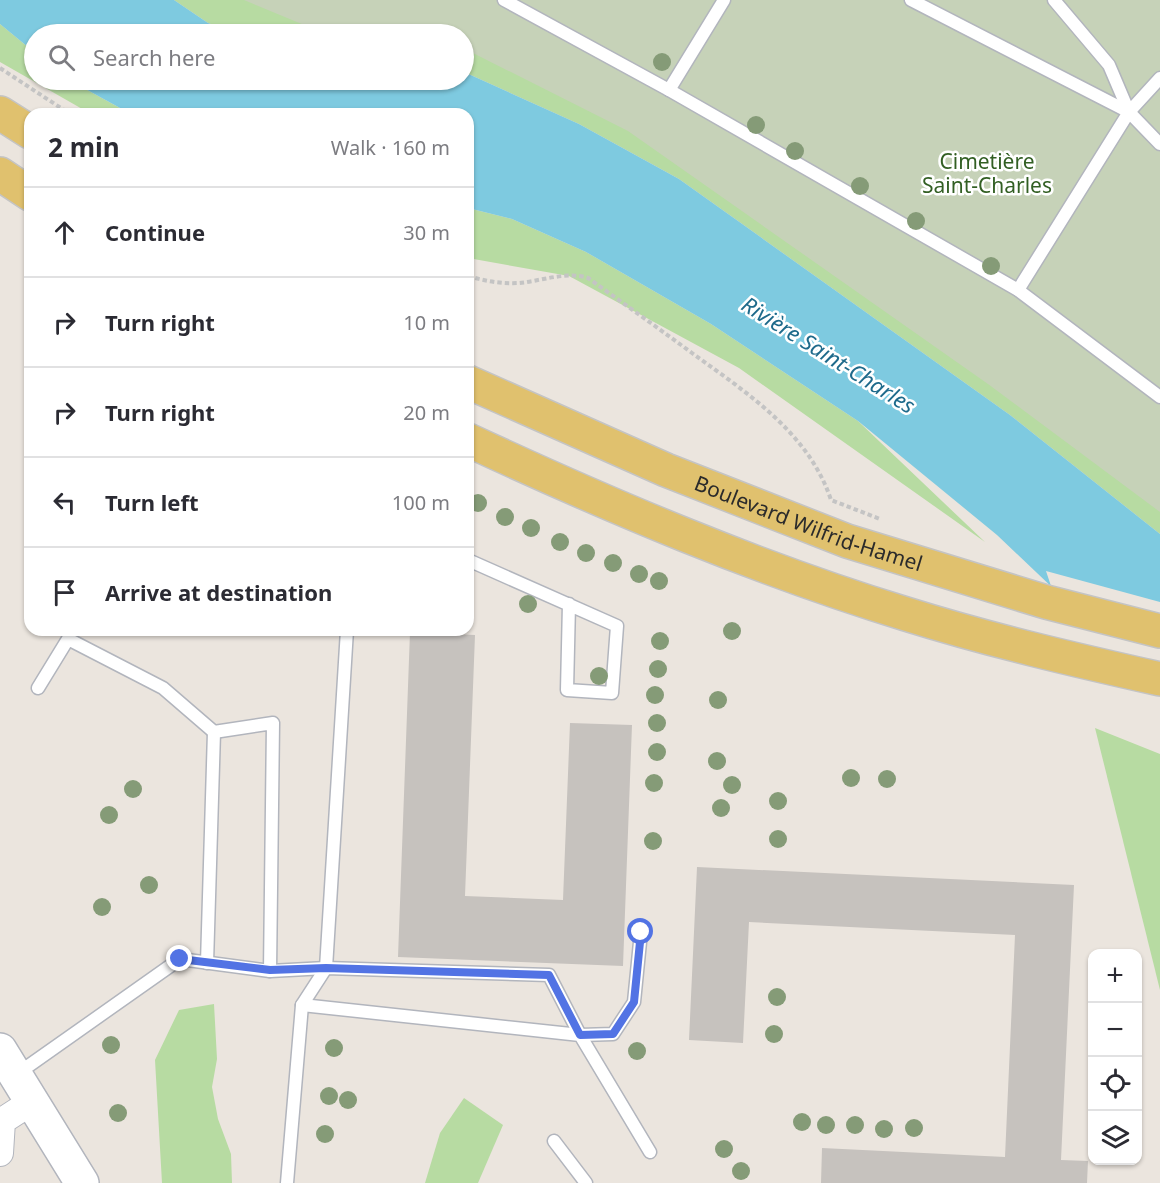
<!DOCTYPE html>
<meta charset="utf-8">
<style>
:root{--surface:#fff;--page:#f2f2f3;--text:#2b2b33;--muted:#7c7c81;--line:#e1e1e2}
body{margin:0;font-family:"Noto Sans",sans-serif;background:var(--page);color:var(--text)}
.controls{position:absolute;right:18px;bottom:18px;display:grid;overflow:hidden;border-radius:12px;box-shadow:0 2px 4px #0004}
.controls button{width:54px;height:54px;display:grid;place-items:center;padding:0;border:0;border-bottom:2px solid var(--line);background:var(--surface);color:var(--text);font:30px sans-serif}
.stop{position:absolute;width:18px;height:18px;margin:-14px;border:4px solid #5273e4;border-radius:50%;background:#fff}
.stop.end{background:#5273e4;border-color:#fff;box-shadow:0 2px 6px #0008}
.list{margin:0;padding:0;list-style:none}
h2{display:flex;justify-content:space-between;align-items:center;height:78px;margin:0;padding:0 24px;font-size:26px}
h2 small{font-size:20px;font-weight:400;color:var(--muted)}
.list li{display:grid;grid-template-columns:39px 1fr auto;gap:18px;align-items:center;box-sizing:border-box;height:90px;padding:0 24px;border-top:2px solid var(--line)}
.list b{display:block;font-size:22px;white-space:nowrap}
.list em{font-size:20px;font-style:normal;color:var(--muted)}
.icon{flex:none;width:33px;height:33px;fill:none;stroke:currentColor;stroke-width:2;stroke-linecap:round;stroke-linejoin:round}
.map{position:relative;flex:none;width:1160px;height:1183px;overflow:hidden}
.search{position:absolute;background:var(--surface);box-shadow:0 2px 4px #0004;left:24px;top:24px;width:450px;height:66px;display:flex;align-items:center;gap:15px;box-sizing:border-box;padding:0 21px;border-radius:33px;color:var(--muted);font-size:22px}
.panel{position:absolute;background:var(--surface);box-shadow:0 2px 4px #0004;left:24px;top:108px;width:450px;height:528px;border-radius:18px}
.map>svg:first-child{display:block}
.green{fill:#b7dba2}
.cemetery{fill:#c6d2b8}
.water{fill:#7ecae0}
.pier{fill:#ebe5de}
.building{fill:#c6c2be}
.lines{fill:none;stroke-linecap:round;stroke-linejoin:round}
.service-casing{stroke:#b2b5bd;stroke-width:15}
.minor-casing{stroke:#b2b5bd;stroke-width:28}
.secondary-casing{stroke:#b2b5bd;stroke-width:36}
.primary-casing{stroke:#c4c4c4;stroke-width:36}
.path{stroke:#c4c4c4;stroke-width:4;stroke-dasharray:4.5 3;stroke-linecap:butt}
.service{stroke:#fff;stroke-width:12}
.minor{stroke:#fff;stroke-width:26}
.secondary{stroke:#fff;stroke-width:33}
.primary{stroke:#e0c16e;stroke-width:33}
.tree{fill:#859b77}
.route{stroke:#5273e4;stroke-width:8}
.labels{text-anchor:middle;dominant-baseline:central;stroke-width:5;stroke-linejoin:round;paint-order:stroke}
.park-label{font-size:21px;fill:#325f23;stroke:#fff}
.street-label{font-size:21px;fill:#2b2b2b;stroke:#fff}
.water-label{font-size:22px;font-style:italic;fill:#1e6a8b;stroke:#fff}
</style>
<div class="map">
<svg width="1160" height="1183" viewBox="0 0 1160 1183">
<rect width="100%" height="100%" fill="#ebe5de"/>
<g class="green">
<polygon points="174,0 480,0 1160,482 1160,534 1010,415 679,179 579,124 464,72 464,34 238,34 208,23"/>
<polygon points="0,24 34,52 34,80 69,80 131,114 91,114 0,62"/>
<polygon points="468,208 512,219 586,252 711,324 858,421 985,542 739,368 569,276 468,258"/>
<polygon points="1095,728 1160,754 1160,990"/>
<polygon points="214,1004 217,1059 212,1087 218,1119 231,1154 232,1183 162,1183 155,1060 179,1010"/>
<polygon points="464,1098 503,1125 478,1183 425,1183 440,1133"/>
</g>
<polygon class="cemetery" points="244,0 1160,0 1160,512 988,384 628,131 469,51 464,51 464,34 326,34"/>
<g class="water">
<polygon points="0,0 174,0 208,23 238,34 34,34 34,52 0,24"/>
<polygon points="464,72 579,124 679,179 1010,415 1160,534 1160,690 997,535 858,421 711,324 586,252 512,219 468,208 468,114 131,114 69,80 464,80"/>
</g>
<polygon class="pier" points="1046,571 1160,602 1160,693 1053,592"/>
<g class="building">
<polygon points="410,632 475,635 465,896 563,900 570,723 632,725 623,966 398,957"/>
<polygon points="697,867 1074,885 1061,1160 1088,1161 1087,1183 821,1183 822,1148 1005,1157 1015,935 749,922 743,1043 689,1040"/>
</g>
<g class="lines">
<g class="service-casing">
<g id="service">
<polyline points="504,0 669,90 1018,290 1160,397"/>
<polyline points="911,0 1129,112"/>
<polyline points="1054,0 1109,65 1129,112 1160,144"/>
<polyline points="669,90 724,0"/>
<polyline points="1018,290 1129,112 1160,78"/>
<polyline points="468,560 617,626 612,693 567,690 569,604"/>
<polyline points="38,688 68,639 163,688 214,732 273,723 270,971"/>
<polyline points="207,963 214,732"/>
<polyline points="302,1005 580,1035 650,1152"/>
<polyline points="17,1074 180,959 270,971 326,968 549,975 580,1035 613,1034 634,1002 641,932"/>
<polyline points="554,1141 586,1183"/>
<polyline points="287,1183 302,1005 326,968 347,630"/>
</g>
</g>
<g class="minor-casing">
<polyline id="minor" points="0,1153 2,1121 33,1101"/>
</g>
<g class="secondary-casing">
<polyline id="secondary" points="0,1050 82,1183"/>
</g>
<g class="primary-casing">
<g id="primary">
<polyline points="0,113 30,132"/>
<polyline points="0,174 30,194"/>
<path id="s1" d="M468 382 666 470 847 541 1046 602 1160 631"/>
<path d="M468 440C610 506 756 568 906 614 989 640 1075 660 1160 679"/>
</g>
</g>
<g class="path">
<polyline points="0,68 70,114"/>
<path d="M468 276C485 281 501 284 519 283 541 281 567 271 588 278 623 303 658 328 692 353 747 393 809 433 831 500L880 519"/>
</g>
<use href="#service" class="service"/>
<use href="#minor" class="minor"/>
<use href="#secondary" class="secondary"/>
<use href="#primary" class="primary"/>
</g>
<g class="tree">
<circle cx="662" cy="62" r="9"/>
<circle cx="756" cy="125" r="9"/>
<circle cx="795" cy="151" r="9"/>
<circle cx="860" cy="186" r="9"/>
<circle cx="916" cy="221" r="9"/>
<circle cx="991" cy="266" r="9"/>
<circle cx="478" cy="503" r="9"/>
<circle cx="505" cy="517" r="9"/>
<circle cx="531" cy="528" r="9"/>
<circle cx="560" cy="542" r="9"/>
<circle cx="586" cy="553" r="9"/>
<circle cx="613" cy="563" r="9"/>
<circle cx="639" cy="574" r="9"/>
<circle cx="659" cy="581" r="9"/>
<circle cx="528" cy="604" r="9"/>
<circle cx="732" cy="631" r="9"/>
<circle cx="660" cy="641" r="9"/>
<circle cx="658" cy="669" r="9"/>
<circle cx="599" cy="676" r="9"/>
<circle cx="655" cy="695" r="9"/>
<circle cx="718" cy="700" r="9"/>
<circle cx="657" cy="723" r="9"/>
<circle cx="657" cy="752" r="9"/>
<circle cx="717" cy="761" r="9"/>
<circle cx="851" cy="778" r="9"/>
<circle cx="887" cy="779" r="9"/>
<circle cx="654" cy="783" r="9"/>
<circle cx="732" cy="785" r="9"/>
<circle cx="133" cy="789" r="9"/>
<circle cx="778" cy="801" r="9"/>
<circle cx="721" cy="808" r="9"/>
<circle cx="109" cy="815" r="9"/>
<circle cx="778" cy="839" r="9"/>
<circle cx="653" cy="841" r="9"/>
<circle cx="149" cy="885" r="9"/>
<circle cx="102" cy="907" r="9"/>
<circle cx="777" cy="997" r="9"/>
<circle cx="774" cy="1034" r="9"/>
<circle cx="111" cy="1045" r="9"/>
<circle cx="334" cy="1048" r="9"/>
<circle cx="637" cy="1051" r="9"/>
<circle cx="329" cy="1096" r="9"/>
<circle cx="348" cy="1100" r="9"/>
<circle cx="118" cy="1113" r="9"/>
<circle cx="802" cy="1122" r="9"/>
<circle cx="826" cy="1125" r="9"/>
<circle cx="855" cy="1125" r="9"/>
<circle cx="914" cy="1128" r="9"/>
<circle cx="884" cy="1129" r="9"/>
<circle cx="325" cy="1134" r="9"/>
<circle cx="724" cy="1149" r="9"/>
<circle cx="741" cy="1171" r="9"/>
</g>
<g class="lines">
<polyline class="route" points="180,959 270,970 326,968 549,975 580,1035 613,1034 634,1002 641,932"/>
</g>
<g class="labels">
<g class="park-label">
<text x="987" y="161">Cimetière<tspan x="987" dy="24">Saint-Charles</tspan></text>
</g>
<g class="street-label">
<text stroke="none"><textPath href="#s1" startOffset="369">Boulevard Wilfrid-Hamel</textPath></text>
</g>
<g class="water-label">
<text transform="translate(829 354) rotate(32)">Rivière Saint-Charles</text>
</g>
</g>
</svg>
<div class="controls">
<button>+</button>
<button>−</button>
<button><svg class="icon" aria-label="locate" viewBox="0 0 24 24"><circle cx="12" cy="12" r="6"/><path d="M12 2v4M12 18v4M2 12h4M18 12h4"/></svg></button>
<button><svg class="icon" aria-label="layers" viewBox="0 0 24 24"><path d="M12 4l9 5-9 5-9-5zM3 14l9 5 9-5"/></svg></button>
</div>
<div class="stop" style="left:641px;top:932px"></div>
<div class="stop end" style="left:180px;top:959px"></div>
<div class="search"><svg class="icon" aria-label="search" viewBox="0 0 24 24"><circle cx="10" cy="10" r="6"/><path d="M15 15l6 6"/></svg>Search here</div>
<section class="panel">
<h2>2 min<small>Walk · 160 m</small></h2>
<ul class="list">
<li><svg class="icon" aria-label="ahead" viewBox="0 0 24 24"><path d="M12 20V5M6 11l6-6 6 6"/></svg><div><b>Continue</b></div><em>30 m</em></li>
<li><svg class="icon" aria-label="right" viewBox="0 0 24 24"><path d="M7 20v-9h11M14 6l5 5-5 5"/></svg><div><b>Turn right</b></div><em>10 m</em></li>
<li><svg class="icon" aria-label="right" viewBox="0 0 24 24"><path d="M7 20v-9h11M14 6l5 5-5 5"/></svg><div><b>Turn right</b></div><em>20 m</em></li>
<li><svg class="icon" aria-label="left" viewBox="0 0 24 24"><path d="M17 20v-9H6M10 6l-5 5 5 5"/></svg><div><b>Turn left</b></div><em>100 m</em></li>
<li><svg class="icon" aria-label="arrive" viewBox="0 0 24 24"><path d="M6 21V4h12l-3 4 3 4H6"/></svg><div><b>Arrive at destination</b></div></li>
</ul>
</section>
</div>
